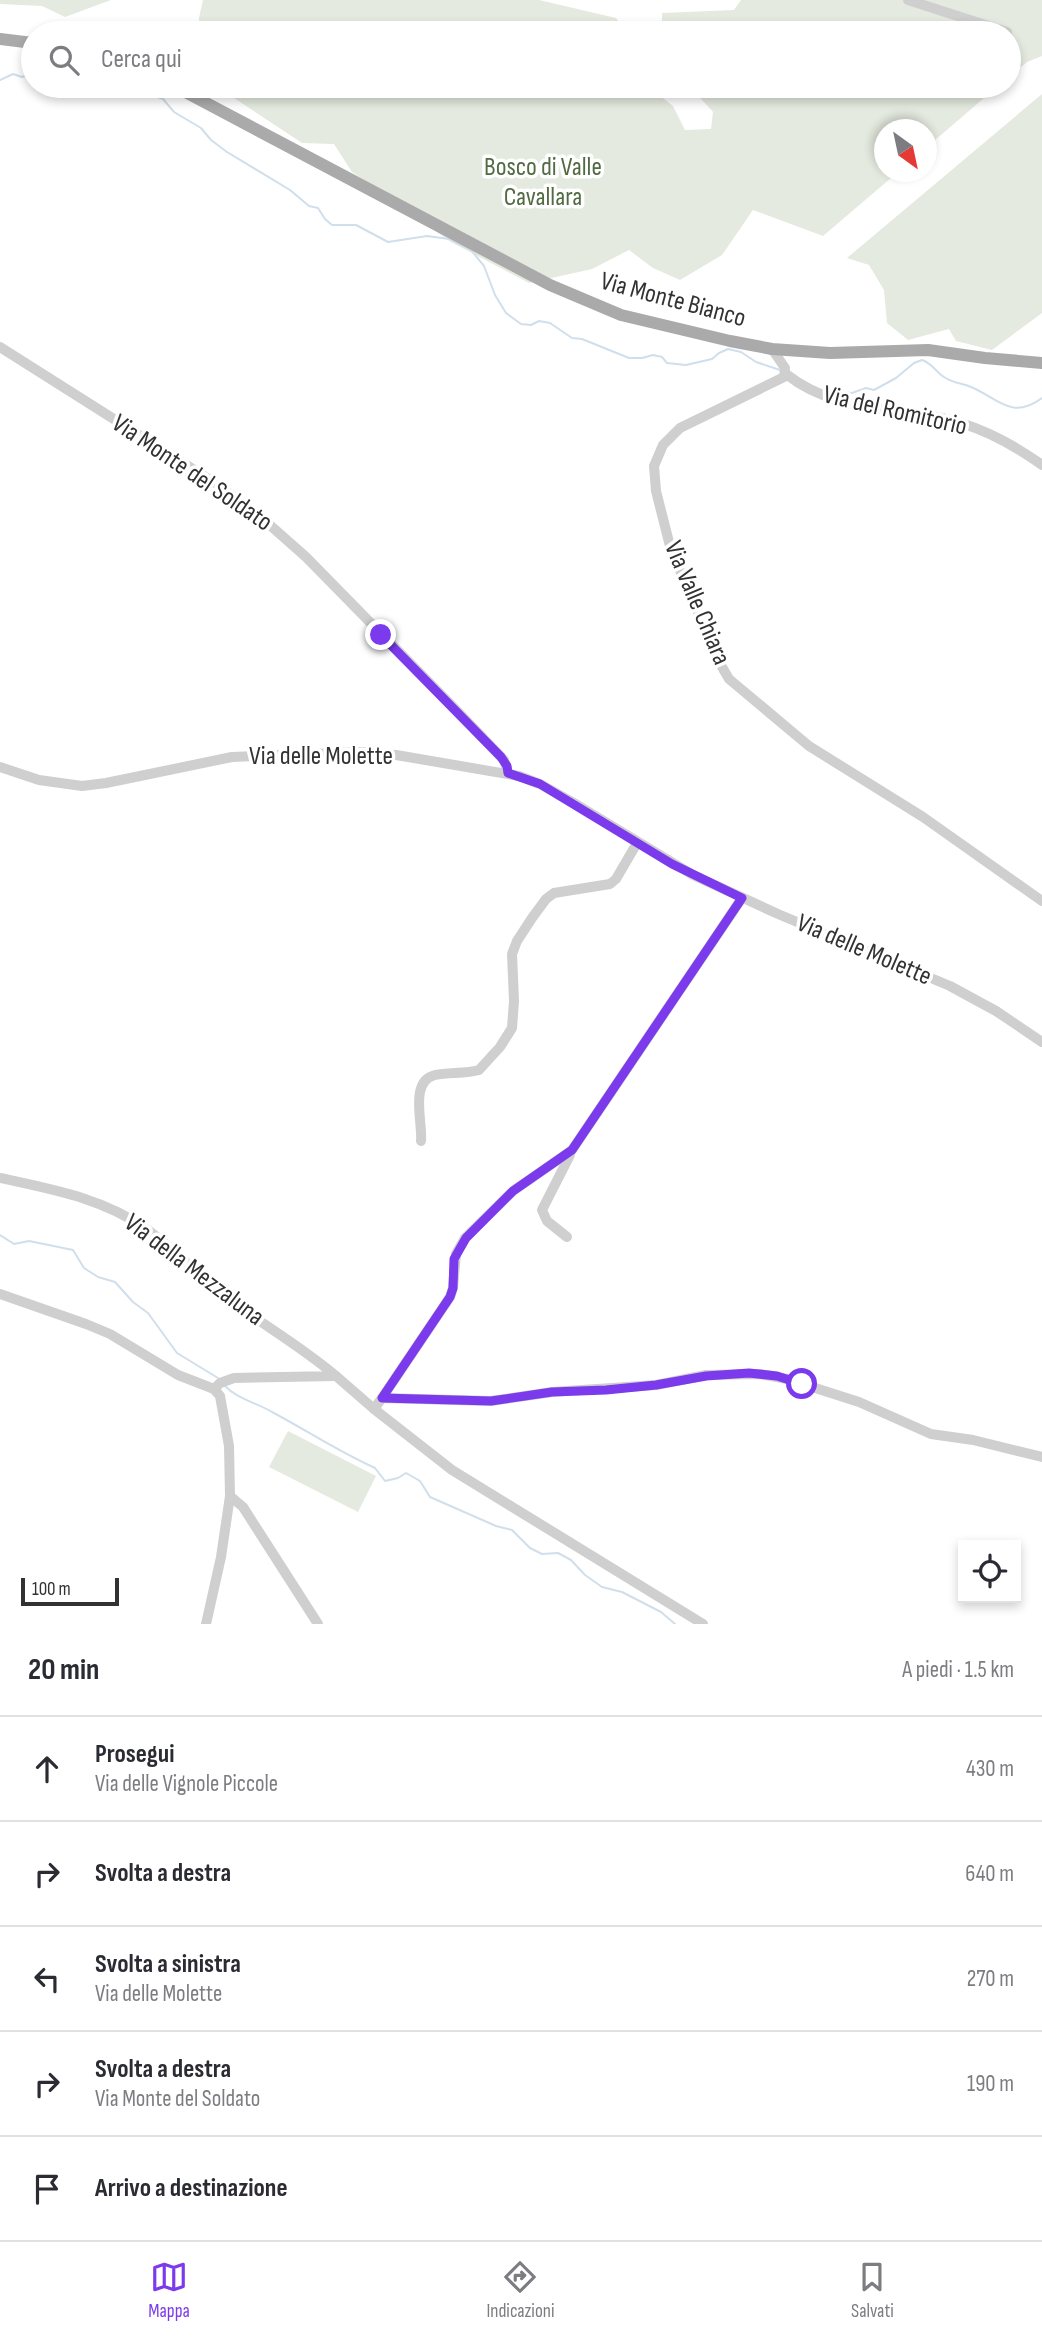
<!DOCTYPE html>
<html lang="it">
<meta charset="utf-8">
<style>
:root{--surface:#fff;--page:#f2f2f3;--text:#2b2b33;--muted:#7c7c81;--line:#e1e1e2;--accent:#7c3aed}
body{margin:0;font-family:"Sofia Sans Condensed",sans-serif;background:var(--page);color:var(--text)}
.controls{position:absolute;right:21px;bottom:21px;display:grid;overflow:hidden;border-radius:0px;box-shadow:0 4px 10px #0003}
.controls button{width:63px;height:63px;display:grid;place-items:center;padding:0;border:0;border-bottom:2px solid var(--line);background:var(--surface);color:var(--text);font:35px sans-serif}
.compass{position:absolute;left:874px;top:119px;width:63px;height:63px;border-radius:50%;background:var(--surface);box-shadow:0 4px 10px #0003;rotate:147deg}
.scale{position:absolute;left:21px;bottom:18px;width:98px;box-sizing:border-box;padding-left:7px;border:4px solid #323232;border-top:0;font-size:19px;line-height:24px;white-space:nowrap;color:#323232;-webkit-text-stroke:5px #fff;paint-order:stroke}
.stop{position:absolute;width:21px;height:21px;margin:-16px;border:5px solid #7c3aed;border-radius:50%;background:#fff}
.stop.end{background:#7c3aed;border-color:#fff;box-shadow:0 2px 7px #0008}
.list{margin:0;padding:0;list-style:none}
h2{display:flex;justify-content:space-between;align-items:center;height:91px;margin:0;padding:0 28px;font-size:30px}
h2 small{font-size:23px;font-weight:400;color:var(--muted)}
.list li{display:grid;grid-template-columns:46px 1fr auto;gap:21px;align-items:center;box-sizing:border-box;height:105px;padding:0 28px;border-top:2px solid var(--line)}
.list b{display:block;font-size:26px;white-space:nowrap}
.list p{margin:0;font-size:23px;white-space:nowrap;color:var(--muted)}
.list em{font-size:23px;font-style:normal;color:var(--muted)}
.icon{flex:none;width:38px;height:38px;fill:none;stroke:currentColor;stroke-width:2;stroke-linecap:round;stroke-linejoin:round}
.map{position:relative;flex:none;width:1042px;height:1624px;overflow:hidden}
.search{position:absolute;background:var(--surface);box-shadow:0 4px 10px #0003;left:21px;right:21px;top:21px;height:77px;display:flex;align-items:center;gap:18px;box-sizing:border-box;padding:0 24px;border-radius:38px;color:var(--muted);font-size:26px}
.sheet{height:616px;background:var(--surface)}
nav{display:flex;justify-content:space-around;align-items:center;box-sizing:border-box;height:98px;border-top:2px solid var(--line);background:var(--surface);font-size:19px;color:var(--muted)}
nav a{display:grid;justify-items:center;gap:4px}
nav .on{color:var(--accent)}
.map>svg:first-child{display:block}
.green{fill:#e4eadf}
.lines{fill:none;stroke-linecap:round;stroke-linejoin:round}
.stream{stroke:#d0dfeb;stroke-width:2}
.minor{stroke:#cfcfcf;stroke-width:10}
.major{stroke:#aaa;stroke-width:12}
.route{stroke:#7c3aed;stroke-width:9}
.labels{text-anchor:middle;dominant-baseline:central;stroke-width:7;stroke-linejoin:round;paint-order:stroke}
.park-label{font-size:26px;fill:#526b43;stroke:#fff}
.street-label{font-size:26px;fill:#323232;stroke:#fff}
</style>
<div class="map">
<svg width="1042" height="1624" viewBox="0 0 1042 1624">
<rect width="100%" height="100%" fill="#fff"/>
<g class="green">
<polygon points="0,0 111,0 65,17 42,6 0,4"/>
<polygon points="203,0 539,0 616,18 627,33 200,33 199,18"/>
<polygon points="741,0 1042,0 1042,56 1027,62 1009,77 1009,33 701,33 662,26 662,13 734,10"/>
<polygon points="216,86 655,86 659,95 673,106 685,130 711,129 713,112 694,91 682,86 998,86 927,147 926,130 884,130 884,172 898,172 823,236 753,210 722,255 680,280 653,268 629,250 592,269 529,283 451,242 352,172 334,144 302,143"/>
<polygon points="1042,94 1042,313 992,350 956,341 949,329 908,340 887,323 884,290 869,265 847,258"/>
<polygon points="288,1431 376,1476 358,1512 269,1467"/>
</g>
<g class="lines">
<g class="stream">
<polyline points="0,80 13,74 22,77 33,73"/>
<polyline points="126,86 132,92 144,92 163,99 174,112 201,128 211,140 227,152 290,190 309,206 318,208 325,219 332,225 356,225 388,242 427,236 449,239 471,250 484,266 495,295 506,313 521,324 531,325 539,321 550,323 572,338 582,339 629,358 642,358 653,355 662,357 667,363 686,365 712,359 719,353 728,349 741,352 756,362 780,370"/>
<path d="M828 391 852 393 866 388 874 390 896 378 914 363 922 360C932 363 936 372 944 377 952 383 962 383 971 387 998 398 1011 421 1042 398"/>
<polyline points="0,1235 14,1244 29,1241 73,1250 84,1268 98,1277 115,1282 133,1302 148,1313 177,1353 218,1378"/>
<path d="M224 1385C237 1399 255 1402 272 1412 306 1430 339 1452 375 1468L385 1481 398 1478 406 1473 420 1481 430 1497 496 1526 512 1530 530 1548 542 1554 558 1553 571 1560 585 1575 602 1587 622 1592 661 1612 675 1624"/>
</g>
<g class="minor">
<polyline points="908,0 1007,32"/>
<polyline points="0,347 207,478 254,511 306,557 459,713 504,760 508,773"/>
<polyline points="772,349 785,368 784,377 680,428 663,445 654,466 656,491 671,550 722,667 729,679 809,746 923,817 1042,901"/>
<path d="M786 374C839 416 900 404 961 423 990 432 1017 447 1042 465"/>
<polyline points="0,767 39,780 82,786 106,783 232,757 362,752 396,755 519,776 540,784 574,803 693,875 778,914 950,986 996,1011 1042,1042"/>
<path d="M421 1141C423 1123 409 1081 435 1075 449 1072 465 1074 479 1070L500 1047 512 1028 514 1001 512 954 517 941 532 918 546 899 554 893 610 884 616 879 637 843"/>
<path d="M0 1178C50 1189 103 1198 146 1229 174 1248 196 1274 223 1295 260 1323 301 1346 336 1376L234 1378 220 1383 214 1389"/>
<polyline points="567,1237 547,1221 542,1210 570,1155"/>
<polyline points="0,1294 86,1324 110,1334 178,1375 214,1389 220,1396 229,1446 230,1496 221,1557 206,1624"/>
<polyline points="336,1376 374,1409 452,1470 703,1624"/>
<polyline points="382,1398 450,1297 453,1288 456,1254 465,1238 513,1191 572,1150 742,898"/>
<polyline points="374,1409 382,1398 491,1401 552,1392 656,1385 706,1375 760,1374 787,1379 859,1402 931,1434 973,1440 1042,1457"/>
<polyline points="230,1496 243,1507 318,1624"/>
</g>
<g class="major">
<polyline points="0,39 33,43"/>
<polyline points="174,86 550,285 621,315 730,341 772,349 830,353 928,350 985,358 1042,363"/>
</g>
</g>
<g class="lines">
<polyline class="route" points="381,635 501,757 507,766 508,773 540,784 672,864 742,898 572,1150 513,1191 466,1238 454,1259 453,1288 450,1297 382,1398 491,1401 552,1392 606,1390 656,1385 706,1376 749,1373 777,1376 802,1384"/>
</g>
<g class="labels">
<g class="park-label">
<text x="543" y="167">Bosco di Valle<tspan x="543" dy="30">Cavallara</tspan></text>
</g>
<g class="street-label">
<text transform="translate(673 300) rotate(15)">Via Monte Bianco</text>
<text transform="translate(895 411) rotate(13)">Via del Romitorio</text>
<text transform="translate(192 473) rotate(34)">Via Monte del Soldato</text>
<text transform="translate(697 603) rotate(67)">Via Valle Chiara</text>
<text x="321" y="756">Via delle Molette</text>
<text transform="translate(864 950) rotate(23)">Via delle Molette</text>
<text transform="translate(194 1270) rotate(37)">Via della Mezzaluna</text>
</g>
</g>
</svg>
<div class="controls">
<button><svg class="icon" aria-label="locate" viewBox="0 0 24 24"><circle cx="12" cy="12" r="6"/><path d="M12 2v4M12 18v4M2 12h4M18 12h4"/></svg></button>
</div>
<svg class="compass" viewBox="-18 -18 36 36"><path d="M0-13l5 13h-10z" fill="#e53935"/><path d="M0 13l5-13h-10z" fill="#7c7c81"/></svg>
<div class="scale">100 m</div>
<div class="stop" style="left:802px;top:1384px"></div>
<div class="stop end" style="left:381px;top:635px"></div>
<div class="search"><svg class="icon" aria-label="search" viewBox="0 0 24 24"><circle cx="10" cy="10" r="6"/><path d="M15 15l6 6"/></svg>Cerca qui</div>
</div>
<section class="sheet">
<h2>20 min<small>A piedi · 1.5 km</small></h2>
<ul class="list">
<li><svg class="icon" aria-label="ahead" viewBox="0 0 24 24"><path d="M12 20V5M6 11l6-6 6 6"/></svg><div><b>Prosegui</b><p>Via delle Vignole Piccole</p></div><em>430 m</em></li>
<li><svg class="icon" aria-label="right" viewBox="0 0 24 24"><path d="M7 20v-9h11M14 6l5 5-5 5"/></svg><div><b>Svolta a destra</b></div><em>640 m</em></li>
<li><svg class="icon" aria-label="left" viewBox="0 0 24 24"><path d="M17 20v-9H6M10 6l-5 5 5 5"/></svg><div><b>Svolta a sinistra</b><p>Via delle Molette</p></div><em>270 m</em></li>
<li><svg class="icon" aria-label="right" viewBox="0 0 24 24"><path d="M7 20v-9h11M14 6l5 5-5 5"/></svg><div><b>Svolta a destra</b><p>Via Monte del Soldato</p></div><em>190 m</em></li>
<li><svg class="icon" aria-label="arrive" viewBox="0 0 24 24"><path d="M6 21V4h12l-3 4 3 4H6"/></svg><div><b>Arrivo a destinazione</b></div></li>
</ul>
</section>
<nav>
<a class="on"><svg class="icon" aria-label="map" viewBox="0 0 24 24"><path d="M3 6l6-2 6 2 6-2v14l-6 2-6-2-6 2zM9 4v14M15 6v14"/></svg>Mappa</a>
<a><svg class="icon" aria-label="directions" viewBox="0 0 24 24"><path d="M12 3l9 9-9 9-9-9zM9 14v-3h6M13 9l2 2-2 2"/></svg>Indicazioni</a>
<a><svg class="icon" aria-label="saved" viewBox="0 0 24 24"><path d="M7 4h10v16l-5-4-5 4z"/></svg>Salvati</a>
</nav>
